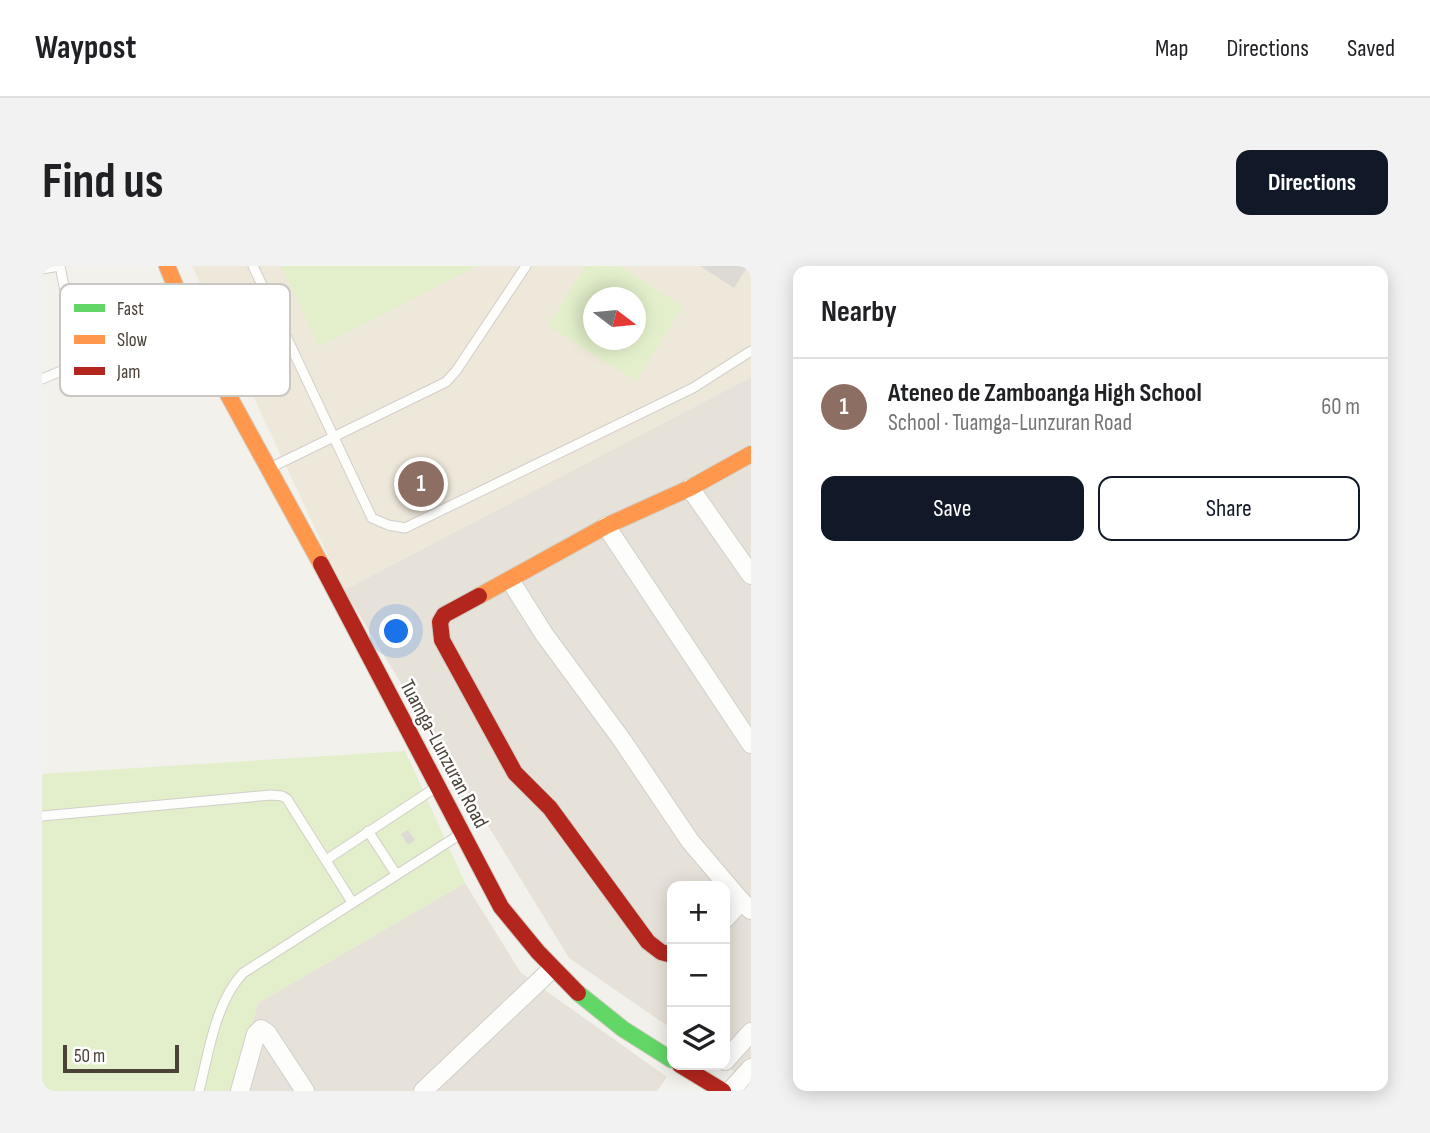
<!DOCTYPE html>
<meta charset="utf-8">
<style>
:root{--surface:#fff;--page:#f2f2f2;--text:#202124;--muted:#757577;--line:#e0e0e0;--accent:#111827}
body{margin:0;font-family:"Sofia Sans Condensed",sans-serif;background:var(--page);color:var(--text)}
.controls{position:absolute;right:21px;bottom:21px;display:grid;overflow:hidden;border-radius:14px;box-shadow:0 4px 18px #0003}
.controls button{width:63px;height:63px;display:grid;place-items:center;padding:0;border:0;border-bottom:2px solid var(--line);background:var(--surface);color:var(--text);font:35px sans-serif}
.compass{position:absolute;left:541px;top:21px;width:63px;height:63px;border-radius:50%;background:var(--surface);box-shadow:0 4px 18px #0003;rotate:106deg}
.scale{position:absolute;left:21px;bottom:18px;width:116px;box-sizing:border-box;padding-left:7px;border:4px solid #4b4237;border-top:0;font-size:19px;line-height:24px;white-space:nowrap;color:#4b4237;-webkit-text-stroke:5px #fff;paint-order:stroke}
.you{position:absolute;left:355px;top:366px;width:24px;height:24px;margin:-18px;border:5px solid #fff;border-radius:50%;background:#1a73e8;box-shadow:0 0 0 10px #1a73e833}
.badge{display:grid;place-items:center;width:46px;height:46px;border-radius:50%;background:var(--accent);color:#fff;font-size:23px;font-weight:700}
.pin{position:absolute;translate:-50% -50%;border:4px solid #fff;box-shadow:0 2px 7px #0006}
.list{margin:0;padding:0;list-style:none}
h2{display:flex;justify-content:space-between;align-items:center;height:91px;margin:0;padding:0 28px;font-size:30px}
h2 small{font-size:23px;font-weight:400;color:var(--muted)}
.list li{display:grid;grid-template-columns:46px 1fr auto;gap:21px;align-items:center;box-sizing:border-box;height:98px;padding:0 28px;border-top:2px solid var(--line)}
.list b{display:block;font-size:26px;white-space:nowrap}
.list p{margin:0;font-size:23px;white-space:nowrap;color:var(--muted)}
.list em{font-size:23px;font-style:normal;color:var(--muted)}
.actions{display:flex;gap:14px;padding:21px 28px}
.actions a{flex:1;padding:16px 0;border:2px solid var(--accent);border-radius:14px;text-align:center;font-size:24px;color:var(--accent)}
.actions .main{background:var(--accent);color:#fff}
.icon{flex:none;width:38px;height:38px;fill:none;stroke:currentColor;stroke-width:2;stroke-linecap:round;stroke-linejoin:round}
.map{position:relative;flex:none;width:709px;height:825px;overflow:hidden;border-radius:14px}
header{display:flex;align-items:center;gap:42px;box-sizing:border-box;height:98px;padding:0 35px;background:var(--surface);border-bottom:2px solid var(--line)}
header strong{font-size:33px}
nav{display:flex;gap:38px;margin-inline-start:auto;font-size:24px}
.intro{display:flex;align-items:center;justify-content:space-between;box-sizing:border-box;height:168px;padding:0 42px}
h1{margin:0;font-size:49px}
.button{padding:18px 32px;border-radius:14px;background:var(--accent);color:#fff;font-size:24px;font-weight:700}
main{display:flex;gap:42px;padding:0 42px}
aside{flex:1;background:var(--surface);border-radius:14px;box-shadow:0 4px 18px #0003}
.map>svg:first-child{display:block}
.residential{fill:#e7e2d9}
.education{fill:#eee8db;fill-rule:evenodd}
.green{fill:#e2efca;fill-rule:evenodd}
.building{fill:#dddad5}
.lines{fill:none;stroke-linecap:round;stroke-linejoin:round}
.lane-casing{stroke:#d1cfca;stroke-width:11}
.street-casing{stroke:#d1cfca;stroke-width:20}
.fast-casing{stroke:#d3cec3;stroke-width:18}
.slow-casing{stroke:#d3cec3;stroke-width:18}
.jam-casing{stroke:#d3cec3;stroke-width:18}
.lane{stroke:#fdfdfc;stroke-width:9}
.street{stroke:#fdfdfc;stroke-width:18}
.fast{stroke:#63d668;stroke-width:16}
.slow{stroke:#ff974d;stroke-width:16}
.jam{stroke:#b3261e;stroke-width:16}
.labels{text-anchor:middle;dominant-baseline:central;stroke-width:5;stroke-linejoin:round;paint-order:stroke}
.street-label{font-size:21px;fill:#4b4237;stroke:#fff}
.key{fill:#fff;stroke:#c9c6c3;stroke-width:2}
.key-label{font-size:19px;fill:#4b4237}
</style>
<header>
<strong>Waypost</strong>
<nav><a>Map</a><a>Directions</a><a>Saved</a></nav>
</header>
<div class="intro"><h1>Find us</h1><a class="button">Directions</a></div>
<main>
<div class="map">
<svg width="709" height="825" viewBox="0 0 709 825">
<rect width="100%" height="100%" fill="#f3f1ec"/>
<g class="residential">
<polygon points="709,111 709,817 683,799 683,620 630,620 630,763 527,692 302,324"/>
<polygon points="423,617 479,707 625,811 615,825 192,825 216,737"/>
</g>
<path class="education" d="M150 0H709V111L302 324ZM552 32H594V74H552Z"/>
<g class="green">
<polygon points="239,0 435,0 277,80"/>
<path d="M543 0H577L641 40 594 115 506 60ZM552 32H594V74H552Z"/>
<polygon points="363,485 423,617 216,737 192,825 0,825 0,508"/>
</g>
<g class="building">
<polygon points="658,0 706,0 692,22"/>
<polygon points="366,564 373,574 366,579 359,568"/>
</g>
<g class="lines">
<g class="lane-casing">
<g id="lane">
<polyline points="18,0 31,64"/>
<polyline points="211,0 330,252 346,259 363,262 651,122 709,85"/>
<polyline points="0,3 17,0"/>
<polyline points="0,113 145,52"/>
<polyline points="230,201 404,116 414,105 484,0"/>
<polyline points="0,550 229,529 240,530 245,533 310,636"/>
<polyline points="326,565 354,608"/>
<polyline points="284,594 393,522"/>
<path d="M157 825C167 786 173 737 201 707L417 569"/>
</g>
</g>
<g class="street-casing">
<g id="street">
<polyline points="648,222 709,309"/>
<polyline points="564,260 709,478"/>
<polyline points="468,314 502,368 580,474 648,575 699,635 709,644"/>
<polyline points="683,653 699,635"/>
<polyline points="683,795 709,766"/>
<polyline points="198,825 214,768 219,763 225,767 263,825"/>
<polyline points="381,825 510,703"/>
<polyline points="688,825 709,802"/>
</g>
</g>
<g class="fast-casing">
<polyline id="fast" points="536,727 581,763 630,794"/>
</g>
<g class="slow-casing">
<g id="slow">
<polyline points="125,0 155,72 279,298"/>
<polyline points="437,330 564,260 648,222 709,188"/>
</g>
</g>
<g class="jam-casing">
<g id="jam">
<polyline points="279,298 459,641 496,686 536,727"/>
<polyline points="437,330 402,349 398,356 400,374 473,507 508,542 606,676 619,686 630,689"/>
<polyline points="638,799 681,825"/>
</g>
</g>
<use href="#lane" class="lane"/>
<use href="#street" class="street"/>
<use href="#fast" class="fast"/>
<use href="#slow" class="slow"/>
<use href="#jam" class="jam"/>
</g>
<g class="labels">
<g class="street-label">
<text transform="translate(402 488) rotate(62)">Tuamga-Lunzuran Road</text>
</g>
</g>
<rect x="18" y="18" width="230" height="112" rx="10" class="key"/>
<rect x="32" y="38" width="31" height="8" fill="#63d668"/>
<rect x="32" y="69" width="31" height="9" fill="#ff974d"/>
<rect x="32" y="101" width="31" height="8" fill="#b3261e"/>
<g class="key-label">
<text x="75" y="49">Fast</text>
<text x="75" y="80">Slow</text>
<text x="75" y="112">Jam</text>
</g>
</svg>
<div class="controls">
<button>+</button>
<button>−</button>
<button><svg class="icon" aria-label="layers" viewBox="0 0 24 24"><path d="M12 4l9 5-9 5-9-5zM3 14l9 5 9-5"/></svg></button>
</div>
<svg class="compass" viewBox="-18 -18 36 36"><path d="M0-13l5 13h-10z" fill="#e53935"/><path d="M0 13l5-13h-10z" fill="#757577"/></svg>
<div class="scale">50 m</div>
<div class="you"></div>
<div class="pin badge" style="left:379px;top:218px;background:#8d6e63">1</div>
</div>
<aside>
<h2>Nearby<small></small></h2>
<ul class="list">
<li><span class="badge" style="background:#8d6e63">1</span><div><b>Ateneo de Zamboanga High School</b><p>School · Tuamga-Lunzuran Road</p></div><em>60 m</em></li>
</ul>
<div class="actions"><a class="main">Save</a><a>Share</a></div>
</aside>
</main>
